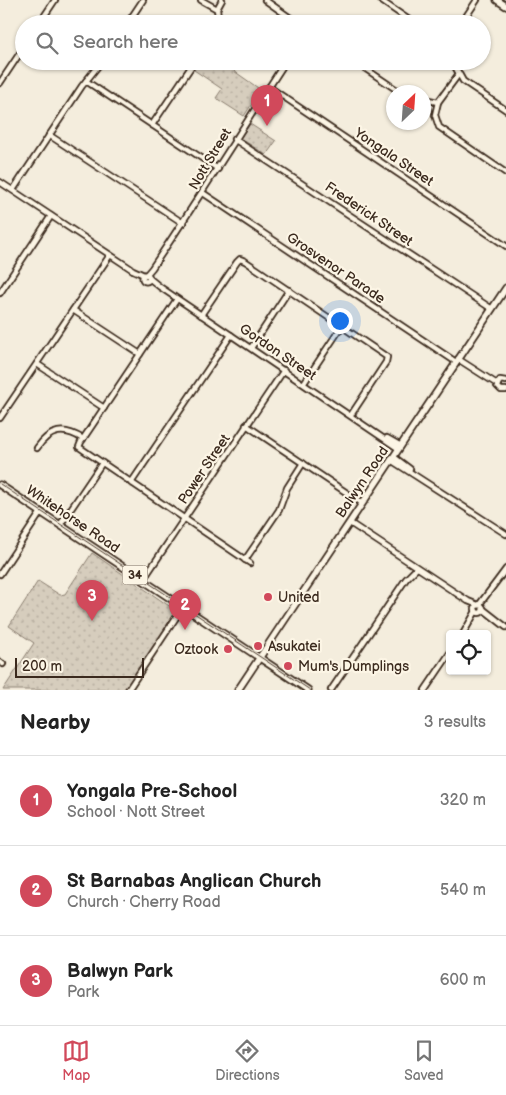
<!DOCTYPE html>
<meta charset="utf-8">
<style>
:root{--surface:#fff;--page:#f6f6f6;--text:#222;--muted:#767676;--line:#e0e0e0;--accent:#d1495b}
body{margin:0;font-family:"Balsamiq Sans",sans-serif;background:var(--page);color:var(--text)}
.controls{position:absolute;right:15px;bottom:15px;display:grid;overflow:hidden;border-radius:5px;box-shadow:0 1px 4px #0004}
.controls button{width:45px;height:45px;display:grid;place-items:center;padding:0;border:0;border-bottom:1px solid var(--line);background:var(--surface);color:var(--text);font:25px sans-serif}
.compass{position:absolute;left:386px;top:85px;width:45px;height:45px;border-radius:50%;background:var(--surface);box-shadow:0 1px 4px #0004;rotate:25deg}
.scale{position:absolute;left:15px;bottom:12px;width:129px;box-sizing:border-box;padding-left:5px;border:2px solid #3b2a1e;border-top:0;font-size:14px;line-height:18px;white-space:nowrap;color:#3b2a1e;-webkit-text-stroke:4px #fcf5e5;paint-order:stroke}
.you{position:absolute;left:339px;top:320px;width:18px;height:18px;margin:-12px;border:4px solid #fff;border-radius:50%;background:#1a73e8;box-shadow:0 0 0 8px #1a73e833}
.badge{display:grid;place-items:center;width:32px;height:32px;border-radius:50%;background:var(--accent);color:#fff;font-size:16px;font-weight:700}
.pin{position:absolute;translate:-50% -41px;filter:drop-shadow(0 1px 2px #0008)}
.pin::after{content:'';position:absolute;top:26px;width:18px;height:15px;background:inherit;clip-path:polygon(0 0,100% 0,50% 100%)}
.list{margin:0;padding:0;list-style:none}
h2{display:flex;justify-content:space-between;align-items:center;height:65px;margin:0;padding:0 20px;font-size:21px}
h2 small{font-size:16px;font-weight:400;color:var(--muted)}
.list li{display:grid;grid-template-columns:32px 1fr auto;gap:15px;align-items:center;box-sizing:border-box;height:90px;padding:0 20px;border-top:1px solid var(--line)}
.list b{display:block;font-size:19px;white-space:nowrap}
.list p{margin:0;font-size:16px;white-space:nowrap;color:var(--muted)}
.list em{font-size:16px;font-style:normal;color:var(--muted)}
.icon{flex:none;width:28px;height:28px;fill:none;stroke:currentColor;stroke-width:2;stroke-linecap:round;stroke-linejoin:round}
.map{position:relative;flex:none;width:506px;height:690px;overflow:hidden}
.search{position:absolute;background:var(--surface);box-shadow:0 1px 4px #0004;left:15px;right:15px;top:15px;height:55px;display:flex;align-items:center;gap:12px;box-sizing:border-box;padding:0 18px;border-radius:28px;color:var(--muted);font-size:19px}
.sheet{height:335px;background:var(--surface)}
nav{display:flex;justify-content:space-around;align-items:center;box-sizing:border-box;height:70px;border-top:1px solid var(--line);background:var(--surface);font-size:14px;color:var(--muted)}
nav a{display:grid;justify-items:center;gap:2px}
nav .on{color:var(--accent)}
.map>svg:first-child{display:block}
.park{fill:url(#park-dots);stroke:#887c6e}
.lines{fill:none;stroke-linecap:round;stroke-linejoin:round}
.minor-casing{stroke:#3b2a1e;stroke-width:8}
.major-casing{stroke:#3b2a1e;stroke-width:9}
.minor{stroke:#fcf5e5;stroke-width:4.5}
.major{stroke:#fcf5e5;stroke-width:5.5}
.tram{stroke:#3b2a1e;stroke-width:1}
.poi-dot{fill:#d1495b;stroke:#fcf5e5;stroke-width:2}
.labels{text-anchor:middle;dominant-baseline:central;stroke-width:4.5;stroke-linejoin:round;paint-order:stroke}
.shield{fill:#fcf5e5;stroke:#75675a;stroke-width:1}
.shield-label{font-size:12px;font-weight:bold;fill:#3b2a1e}
.street-label{font-size:14px;fill:#3b2a1e;stroke:#fcf5e5}
.poi-label{font-size:14px;fill:#3b2a1e;stroke:#fcf5e5;text-anchor:start}
</style>
<div class="map">
<svg width="506" height="690" viewBox="0 0 506 690">
<defs>
<pattern id="park-dots" width="8" height="8" patternUnits="userSpaceOnUse" patternTransform="scale(1.25)"><rect width="8" height="8" fill="#d6cdbd"/><path d="M2 2h.1M6 6h.1" fill="none" stroke="#b9b0a2" stroke-width="1.8" stroke-linecap="round"/></pattern>
</defs>
<rect width="100%" height="100%" fill="#f4eddd"/>
<filter id="ink" filterUnits="userSpaceOnUse"><feTurbulence type="fractalNoise" baseFrequency=".02" numOctaves="2"/><feDisplacementMap in="SourceGraphic" scale="10" xChannelSelector="R" yChannelSelector="G"/><feConvolveMatrix kernelMatrix="1 2 1 2 8 2 1 2 1" color-interpolation-filters="sRGB"/></filter>
<g filter="url(#ink)">
<g class="park">
<polygon points="200,61 238,61 239,62 234,71 261,90 244,116 216,98 222,89 194,70"/>
<polygon points="250,124 276,141 266,155 240,138"/>
<polygon points="92,553 178,612 126,690 3,690 34,643 9,626 38,581 60,595 65,594"/>
</g>
<g class="lines">
<g class="minor-casing">
<g id="minor">
<polyline points="201,0 217,9"/>
<polyline points="265,0 299,24"/>
<polyline points="380,0 415,24"/>
<polyline points="39,24 55,0"/>
<polyline points="127,24 143,0"/>
<polyline points="219,24 217,9 222,0"/>
<polyline points="461,24 477,0"/>
<polyline points="354,61 400,92"/>
<polyline points="452,61 463,81 506,110"/>
<polyline points="86,81 218,169"/>
<polyline points="0,83 24,47"/>
<polyline points="269,87 506,246"/>
<polyline points="424,99 438,102 458,75"/>
<polyline points="438,102 435,115 439,127 506,173"/>
<polyline points="152,125 195,61"/>
<polyline points="49,135 183,223"/>
<polyline points="234,139 492,309"/>
<polyline points="0,182 133,270 144,275"/>
<polyline points="13,190 82,86 102,61"/>
<polyline points="203,193 456,362"/>
<circle cx="146" cy="278" r="3.5"/>
<path d="M146 275 152 268C198 200 241 130 286 61"/>
<polyline points="149,278 160,287 399,449"/>
<polyline points="0,293 51,216"/>
<polyline points="177,299 81,442 79,447 250,563"/>
<polyline points="73,310 140,354"/>
<polyline points="201,315 237,262 240,259 245,261 387,357 386,362 351,415"/>
<polyline points="251,348 289,290"/>
<polyline points="458,359 497,384"/>
<polyline points="37,364 104,408"/>
<polyline points="506,381 500,380 497,386 501,390 506,390"/>
<polyline points="304,383 342,326"/>
<polyline points="0,418 110,255"/>
<polyline points="246,425 362,503"/>
<polyline points="387,438 401,446"/>
<path d="M37 448C50 429 64 427 83 439"/>
<polyline points="394,457 410,469"/>
<polyline points="391,460 506,534"/>
<polyline points="131,483 231,335"/>
<polyline points="350,523 468,601 478,605"/>
<polyline points="60,525 102,463"/>
<polyline points="245,560 279,510 287,488 303,463"/>
<polyline points="0,574 41,512"/>
<polyline points="143,580 284,370"/>
<circle cx="479" cy="609" r="4"/>
<polyline points="479,605 506,569"/>
<polyline points="483,609 506,627"/>
<polyline points="463,634 476,611"/>
<polyline points="0,662 3,664"/>
<polyline points="128,690 183,607"/>
<polyline points="331,690 406,579 417,568"/>
<polyline points="425,690 450,653"/>
</g>
</g>
<g class="major-casing">
<g id="major">
<polyline points="497,0 506,6"/>
<polyline points="0,485 308,690"/>
<polyline points="238,690 506,288"/>
</g>
</g>
<use href="#minor" class="minor"/>
<use href="#major" class="major"/>
<polyline class="tram" points="0,484 310,690"/>
</g>
</g>
<g class="poi-dot">
<circle cx="268" cy="597" r="5"/>
<circle cx="258" cy="646" r="5"/>
<circle cx="228" cy="649" r="5"/>
<circle cx="288" cy="666" r="5"/>
</g>
<g class="labels">
<rect class="shield" x="122.5" y="565.5" width="25" height="19" rx="4"/>
<g class="shield-label">
<text x="135" y="575">34</text>
</g>
<g class="street-label">
<text transform="translate(394 157) rotate(34)">Yongala Street</text>
<text transform="translate(210 159) rotate(-59)">Nott Street</text>
<text transform="translate(369 214) rotate(34)">Frederick Street</text>
<text transform="translate(336 268) rotate(34)">Grosvenor Parade</text>
<text transform="translate(278 352) rotate(34)">Gordon Street</text>
<text transform="translate(204 469) rotate(-56)">Power Street</text>
<text transform="translate(362 482) rotate(-56)">Balwyn Road</text>
<text transform="translate(73 519) rotate(34)">Whitehorse Road</text>
</g>
<g class="poi-label">
<text x="278" y="597">United</text>
<text x="268" y="646">Asukatei</text>
<text x="218" y="649" text-anchor="end">Oztook</text>
<text x="298" y="666">Mum's Dumplings</text>
</g>
</g>
</svg>
<div class="controls">
<button><svg class="icon" aria-label="locate" viewBox="0 0 24 24"><circle cx="12" cy="12" r="6"/><path d="M12 2v4M12 18v4M2 12h4M18 12h4"/></svg></button>
</div>
<svg class="compass" viewBox="-18 -18 36 36"><path d="M0-13l5 13h-10z" fill="#e53935"/><path d="M0 13l5-13h-10z" fill="#767676"/></svg>
<div class="scale">200 m</div>
<div class="you"></div>
<div class="pin badge" style="left:267px;top:126px">1</div>
<div class="pin badge" style="left:185px;top:630px">2</div>
<div class="pin badge" style="left:92px;top:621px">3</div>
<div class="search"><svg class="icon" aria-label="search" viewBox="0 0 24 24"><circle cx="10" cy="10" r="6"/><path d="M15 15l6 6"/></svg>Search here</div>
</div>
<section class="sheet">
<h2>Nearby<small>3 results</small></h2>
<ul class="list">
<li><span class="badge">1</span><div><b>Yongala Pre-School</b><p>School · Nott Street</p></div><em>320 m</em></li>
<li><span class="badge">2</span><div><b>St Barnabas Anglican Church</b><p>Church · Cherry Road</p></div><em>540 m</em></li>
<li><span class="badge">3</span><div><b>Balwyn Park</b><p>Park</p></div><em>600 m</em></li>
</ul>
</section>
<nav>
<a class="on"><svg class="icon" aria-label="map" viewBox="0 0 24 24"><path d="M3 6l6-2 6 2 6-2v14l-6 2-6-2-6 2zM9 4v14M15 6v14"/></svg>Map</a>
<a><svg class="icon" aria-label="directions" viewBox="0 0 24 24"><path d="M12 3l9 9-9 9-9-9zM9 14v-3h6M13 9l2 2-2 2"/></svg>Directions</a>
<a><svg class="icon" aria-label="saved" viewBox="0 0 24 24"><path d="M7 4h10v16l-5-4-5 4z"/></svg>Saved</a>
</nav>
